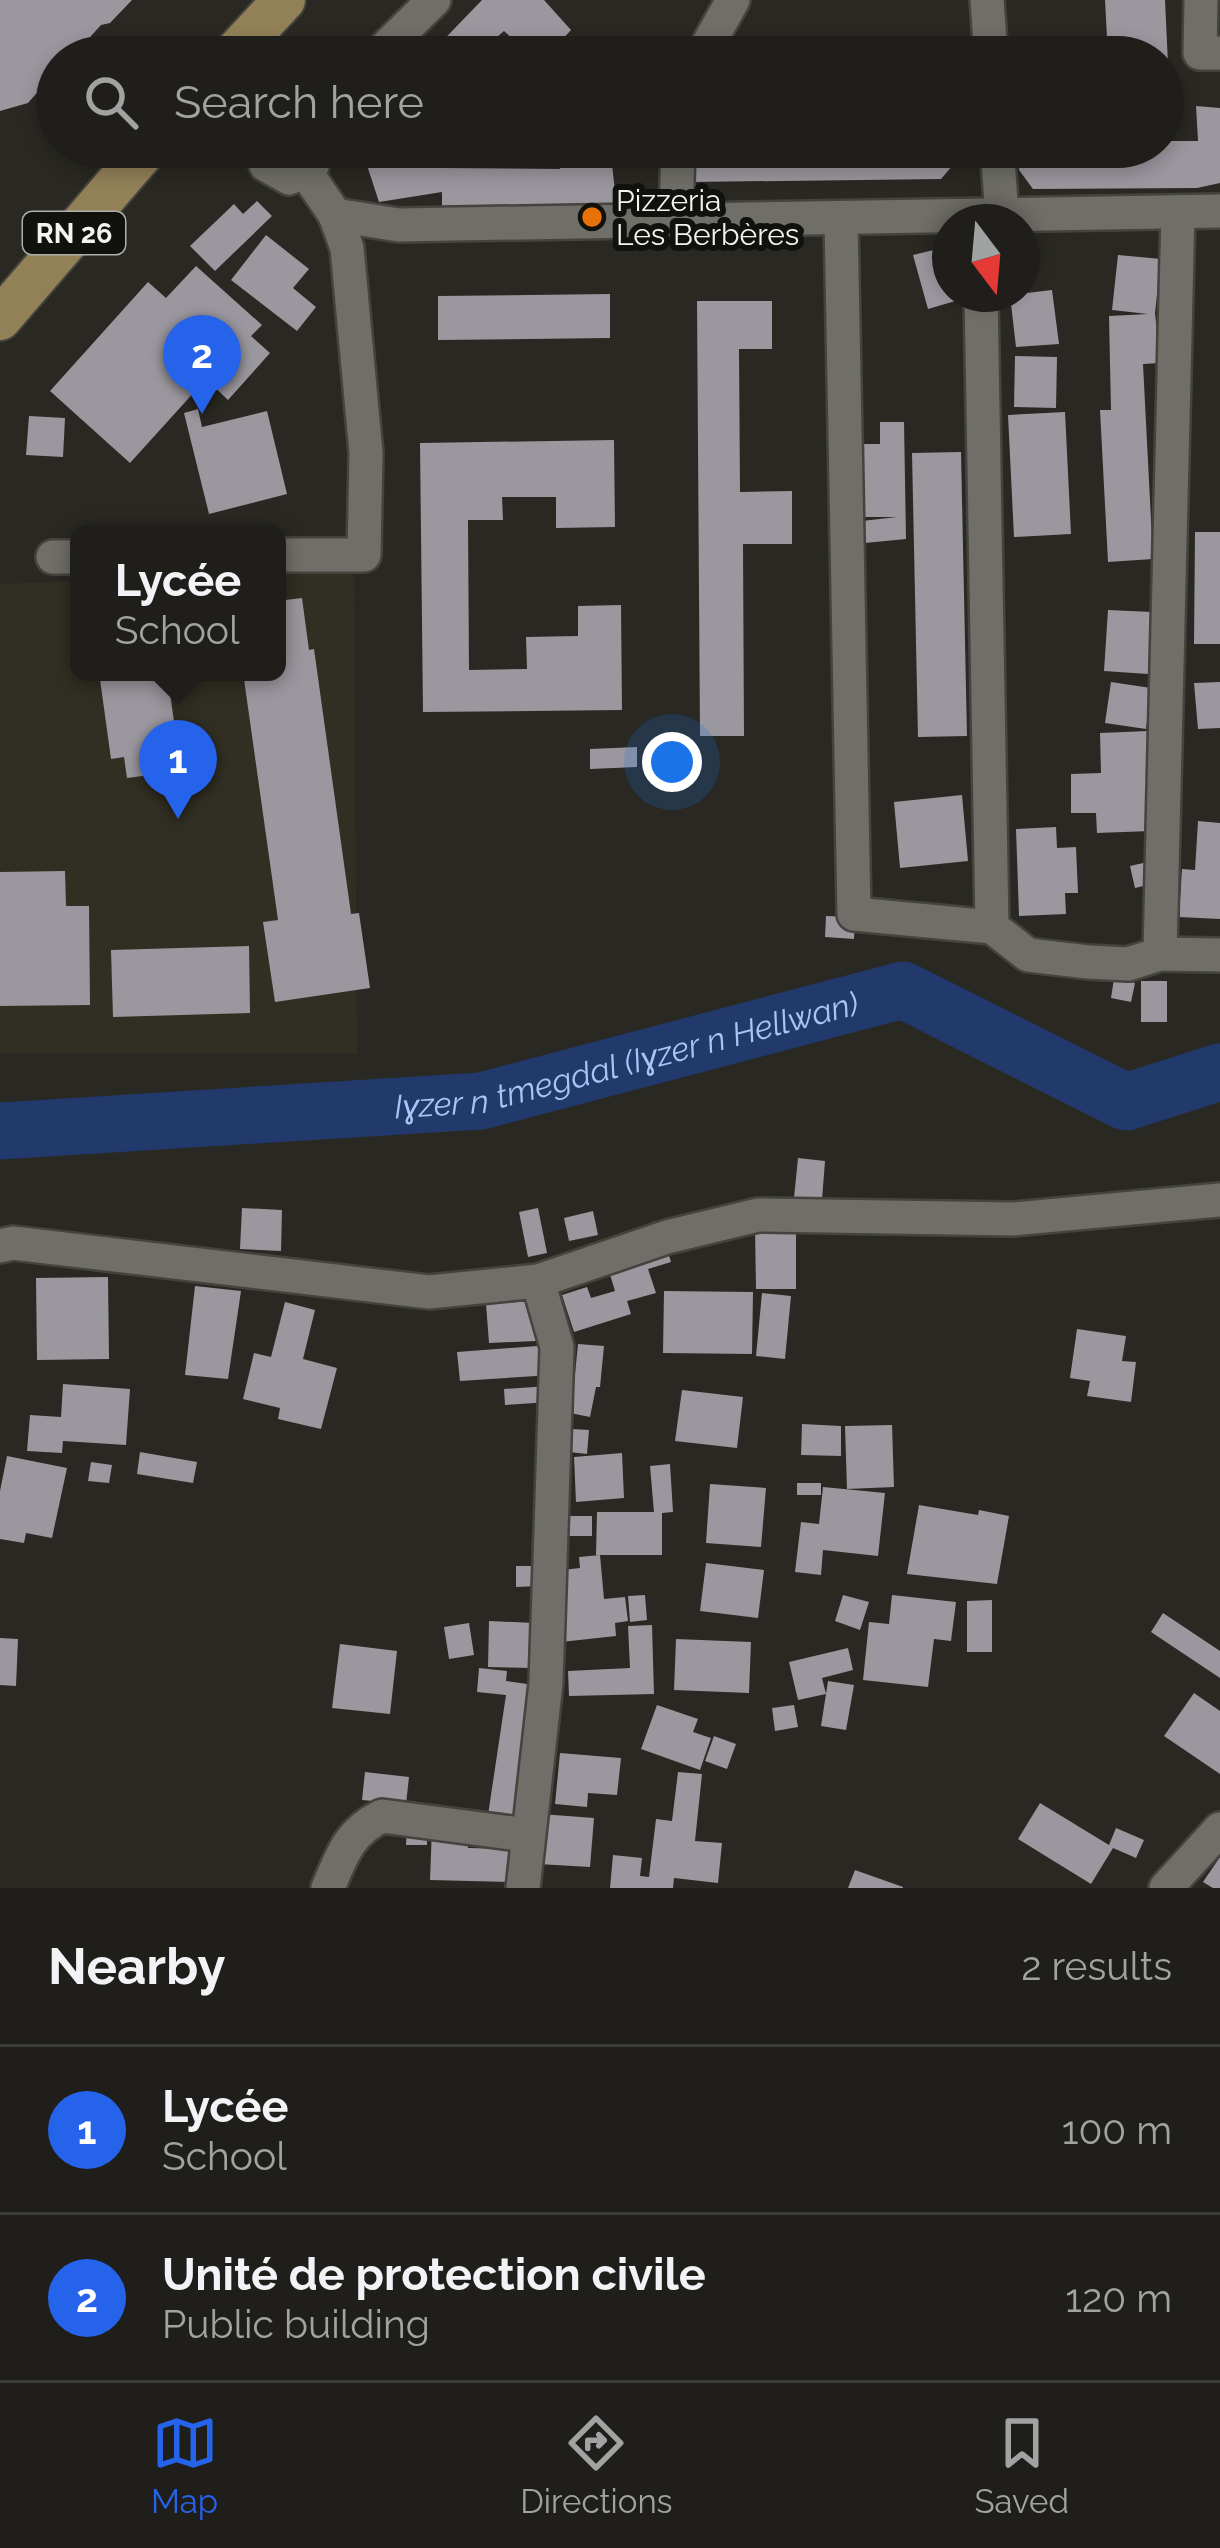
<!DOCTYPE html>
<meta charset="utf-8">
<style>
:root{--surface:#1f1e1a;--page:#2c2b27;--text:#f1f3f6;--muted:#a1a2a2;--line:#3c3c39;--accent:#2563eb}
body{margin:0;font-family:Raleway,sans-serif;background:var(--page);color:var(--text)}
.compass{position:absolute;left:932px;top:204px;width:108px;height:108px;border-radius:50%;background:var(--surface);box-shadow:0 6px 18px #0003;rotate:164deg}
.you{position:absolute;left:672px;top:762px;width:42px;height:42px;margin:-30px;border:9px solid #fff;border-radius:50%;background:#1a73e8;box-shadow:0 0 0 18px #1a73e833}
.badge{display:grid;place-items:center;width:78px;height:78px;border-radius:50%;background:var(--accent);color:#fff;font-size:39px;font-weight:700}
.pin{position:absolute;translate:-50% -99px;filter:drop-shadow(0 3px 6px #0008)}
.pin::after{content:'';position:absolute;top:63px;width:42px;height:36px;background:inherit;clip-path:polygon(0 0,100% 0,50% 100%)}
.popup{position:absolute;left:70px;top:525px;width:216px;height:156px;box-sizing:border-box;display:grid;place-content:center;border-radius:18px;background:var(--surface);filter:drop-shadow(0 3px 9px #0005);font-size:39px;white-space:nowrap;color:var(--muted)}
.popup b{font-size:45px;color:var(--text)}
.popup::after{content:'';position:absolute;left:50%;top:100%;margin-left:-24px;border:24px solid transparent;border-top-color:var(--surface)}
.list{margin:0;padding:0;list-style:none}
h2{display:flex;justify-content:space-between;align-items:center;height:156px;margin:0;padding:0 48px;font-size:51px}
h2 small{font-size:39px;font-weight:400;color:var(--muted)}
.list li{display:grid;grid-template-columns:78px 1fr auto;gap:36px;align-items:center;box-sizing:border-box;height:168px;padding:0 48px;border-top:3px solid var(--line)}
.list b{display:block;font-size:45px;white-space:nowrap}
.list p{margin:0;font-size:39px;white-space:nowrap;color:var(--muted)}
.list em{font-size:39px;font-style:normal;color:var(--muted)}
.icon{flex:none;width:66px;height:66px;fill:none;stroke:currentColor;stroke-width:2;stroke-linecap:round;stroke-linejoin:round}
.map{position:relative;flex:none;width:1220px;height:1888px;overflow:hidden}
.search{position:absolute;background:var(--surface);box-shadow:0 6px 18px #0003;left:36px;right:36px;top:36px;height:132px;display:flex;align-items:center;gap:30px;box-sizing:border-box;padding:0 42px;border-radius:66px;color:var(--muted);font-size:45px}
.sheet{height:492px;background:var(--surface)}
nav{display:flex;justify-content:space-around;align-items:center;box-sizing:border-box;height:168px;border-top:3px solid var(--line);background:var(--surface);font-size:33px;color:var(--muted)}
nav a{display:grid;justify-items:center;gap:6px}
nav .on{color:var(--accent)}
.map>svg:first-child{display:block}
.built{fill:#312f23}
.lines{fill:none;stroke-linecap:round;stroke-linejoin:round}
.river{stroke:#22396c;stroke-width:57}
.building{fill:#9a979e}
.minor-casing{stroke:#44433e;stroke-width:38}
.major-casing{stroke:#44433e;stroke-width:46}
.minor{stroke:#6f6e68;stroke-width:33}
.major{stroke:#928157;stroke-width:42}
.food-dot{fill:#e8710a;stroke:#11110e;stroke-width:4.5}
.labels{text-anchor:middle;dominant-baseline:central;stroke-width:12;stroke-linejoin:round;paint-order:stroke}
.shield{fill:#11110e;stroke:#afafac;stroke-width:3}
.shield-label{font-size:27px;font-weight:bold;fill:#f3f3ef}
.poi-label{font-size:30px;fill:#f3f3ef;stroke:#11110e;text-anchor:start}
.water-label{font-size:33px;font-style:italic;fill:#abc3f4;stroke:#11110e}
</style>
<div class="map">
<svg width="1220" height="1888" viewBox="0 0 1220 1888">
<rect width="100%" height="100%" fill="#292822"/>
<polygon class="built" points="354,572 357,1054 0,1054 0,584 79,581 79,672 277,672 277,574"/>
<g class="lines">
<path class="river" id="s1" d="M0 1131 481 1101 903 990 1126 1102 1220 1072"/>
</g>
<g class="building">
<polygon points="0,0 132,0 110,23 101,25 91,36 77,57 57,57 57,70 28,103 0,111"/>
<polygon points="482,0 544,0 571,30 546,57 532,57 504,31 489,44 494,50 487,57 427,57"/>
<polygon points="1105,0 1165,0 1168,64 1163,64 1163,57 1108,57"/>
<polygon points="1196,106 1220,108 1220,183 1197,188 1033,189 1019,170 1020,147 1163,147 1163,141 1198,141"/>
<polygon points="361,147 424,147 428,155 441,155 442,168 560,169 560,147 610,147 616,200 608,208 442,207 442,192 379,202"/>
<polygon points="691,147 953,147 953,165 941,179 691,182"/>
<polygon points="257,201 272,216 215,271 190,246 234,204 243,214"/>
<polygon points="266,235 309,269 293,288 316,307 297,331 231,280"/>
<polygon points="950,246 950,294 976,295 928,309 913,255"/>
<polygon points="1118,255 1161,259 1155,313 1160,363 1143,364 1153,559 1108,562 1100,410 1111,410 1109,316 1148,314 1112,310"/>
<polygon points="196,266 262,325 251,336 270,353 228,400 206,379 130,463 50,391 148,282 166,298"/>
<polygon points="1052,290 1059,344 1016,347 1010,295"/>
<polygon points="610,294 610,338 438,340 438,296"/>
<polygon points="697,301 772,301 772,349 739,349 740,492 792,491 792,544 743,544 744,736 700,736"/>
<polygon points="1015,356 1057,357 1056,408 1014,407"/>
<polygon points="198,409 202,427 267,411 287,494 209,514 184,413"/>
<polygon points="1065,412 1071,534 1014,537 1008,415"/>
<polygon points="29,416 65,418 63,457 26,455"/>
<polygon points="880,422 904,422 906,539 865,543 862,521 897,517 861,517 858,444 880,444"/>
<polygon points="614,440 615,527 556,528 556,497 502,497 503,520 468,520 469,670 527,669 526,637 578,636 578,606 621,605 622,710 423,712 420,443"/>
<polygon points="961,452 967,736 918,737 912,453"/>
<polygon points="1195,532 1220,532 1220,644 1194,644"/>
<polygon points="302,598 309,650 314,649 351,914 359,913 370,988 275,1002 263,922 278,920 243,672 277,672 277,601"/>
<polygon points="1108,610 1152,612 1148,674 1104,671"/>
<polygon points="99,672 167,672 181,771 127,778 124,757 111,759"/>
<polygon points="1111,682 1151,688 1146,729 1105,723"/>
<polygon points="1220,682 1220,728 1198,729 1194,683"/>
<polygon points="1148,731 1151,831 1097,833 1096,813 1071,813 1071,774 1101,773 1100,733"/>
<polygon points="637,747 637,767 590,769 590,749"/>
<polygon points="962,795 968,861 900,868 894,802"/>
<polygon points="1198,821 1220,823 1220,919 1179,917 1182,869 1195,870"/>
<polygon points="1056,827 1057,848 1076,847 1078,893 1065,893 1066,914 1019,916 1016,829"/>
<polygon points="1152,861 1156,883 1135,888 1130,866"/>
<polygon points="65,871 66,906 89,906 90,1005 0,1006 0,872"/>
<polygon points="826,916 855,917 854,939 825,937"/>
<polygon points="249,946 250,1013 113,1017 111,950"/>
<polygon points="1114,979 1135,983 1131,1002 1111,998"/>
<rect x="1141" y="981" width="26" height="41"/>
<polygon points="798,1158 825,1161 822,1200 794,1198"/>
<polygon points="242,1208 282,1210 281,1251 240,1249"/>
<polygon points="538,1208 547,1253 528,1257 519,1212"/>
<polygon points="593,1211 598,1235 569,1241 564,1218"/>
<polygon points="796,1226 796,1289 756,1289 755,1227"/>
<polygon points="667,1249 671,1262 648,1269 656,1293 627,1301 631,1314 574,1332 562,1295 587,1287 591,1298 615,1291 608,1268"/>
<polygon points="108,1277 109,1359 37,1360 36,1278"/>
<polygon points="195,1286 241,1291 228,1379 185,1375"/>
<polygon points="664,1291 753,1292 752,1354 663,1353"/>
<polygon points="762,1293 791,1296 785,1359 756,1356"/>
<polygon points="534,1301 536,1341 489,1343 486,1304"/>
<polygon points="285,1302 315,1310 303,1359 337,1368 321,1429 278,1419 280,1408 243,1399 254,1353 271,1357"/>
<polygon points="1077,1329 1126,1336 1122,1361 1136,1362 1131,1402 1087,1396 1090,1381 1070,1378"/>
<polygon points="578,1344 604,1346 600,1387 596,1387 590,1417 560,1411 566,1382 574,1384"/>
<polygon points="550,1345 552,1375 460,1381 457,1352"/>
<polygon points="63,1384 130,1389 126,1445 63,1441 62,1453 27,1451 30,1415 61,1417"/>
<polygon points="549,1386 550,1402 505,1405 504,1389"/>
<polygon points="682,1390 743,1397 737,1448 675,1441"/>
<polygon points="802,1424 841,1426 841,1456 801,1455"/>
<polygon points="892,1425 894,1487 847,1489 845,1426"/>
<polygon points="572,1429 589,1430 587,1454 569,1452"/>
<polygon points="140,1452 197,1462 193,1483 137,1474"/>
<polygon points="622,1453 624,1498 576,1502 574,1457"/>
<polygon points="7,1456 67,1468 52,1538 26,1533 24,1543 0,1539 0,1491"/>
<polygon points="91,1462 112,1465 109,1483 88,1481"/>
<polygon points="670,1464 673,1512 662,1513 662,1555 596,1555 597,1512 654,1512 650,1466"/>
<rect x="797" y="1483" width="24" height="12"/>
<polygon points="710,1484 766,1488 761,1547 706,1543"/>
<polygon points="823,1487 885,1493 878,1556 823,1550 821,1575 795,1572 801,1522 819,1524"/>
<polygon points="919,1505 978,1515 979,1510 1009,1516 997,1584 907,1574"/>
<polygon points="567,1516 592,1516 592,1536 566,1536"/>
<polygon points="600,1555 604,1599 625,1597 628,1621 615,1623 616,1636 561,1642 554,1571 580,1568 579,1557"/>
<polygon points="706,1563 764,1570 758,1618 700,1611"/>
<polygon points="516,1566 540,1566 540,1586 516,1587"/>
<polygon points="645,1595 647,1620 630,1622 628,1596"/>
<polygon points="843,1595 869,1602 860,1630 835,1621"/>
<polygon points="892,1595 956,1602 951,1641 934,1639 928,1687 863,1680 869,1622 889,1624"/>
<polygon points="992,1600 992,1652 967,1652 967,1601"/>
<polygon points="1163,1613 1220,1651 1220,1678 1151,1632"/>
<polygon points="489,1621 534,1623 533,1668 488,1667"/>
<polygon points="469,1623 474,1655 449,1659 444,1627"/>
<polygon points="652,1625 654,1694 569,1696 568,1671 630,1668 628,1626"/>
<polygon points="0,1638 18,1639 16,1686 0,1685"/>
<polygon points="676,1639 751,1642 749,1693 674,1690"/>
<polygon points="340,1644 397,1651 390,1714 332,1708"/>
<polygon points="848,1648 853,1670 822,1678 826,1694 798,1700 789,1662"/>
<polygon points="479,1668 507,1671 506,1681 541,1686 521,1820 488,1815 506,1695 477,1692"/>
<polygon points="828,1681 854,1685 846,1730 821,1726"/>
<polygon points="1194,1693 1220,1711 1220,1774 1164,1736"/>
<polygon points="657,1705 698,1719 693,1732 711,1738 700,1770 641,1749"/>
<polygon points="794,1705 798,1727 775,1731 772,1708"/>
<polygon points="714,1736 736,1744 727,1769 705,1761"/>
<polygon points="560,1753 621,1758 617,1795 588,1793 587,1807 555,1804"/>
<polygon points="365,1772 409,1777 406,1804 362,1800"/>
<polygon points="678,1772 702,1774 695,1841 722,1843 718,1883 674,1878 673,1888 610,1888 613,1855 642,1858 640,1876 649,1877 656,1819 672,1821"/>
<polygon points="1040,1803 1109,1845 1116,1828 1144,1840 1136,1858 1113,1848 1091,1884 1018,1839"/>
<polygon points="541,1814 594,1818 590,1867 538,1864"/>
<polygon points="407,1826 427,1827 427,1845 406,1845"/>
<polygon points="432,1827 469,1827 468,1848 514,1849 513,1882 430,1880"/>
<polygon points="1220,1857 1220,1888 1213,1888 1203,1882"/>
<polygon points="855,1870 903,1887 903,1888 848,1888"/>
</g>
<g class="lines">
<g class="minor-casing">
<g id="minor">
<polyline points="987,0 991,57"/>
<polyline points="1201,0 1200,53 1220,53"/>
<polyline points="376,57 434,0"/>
<polyline points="701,57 733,0"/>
<polyline points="261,147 266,165 289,178 312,166 317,147"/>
<polyline points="997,147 1002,215"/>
<polyline points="306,172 335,215 399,225 1220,211"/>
<polyline points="841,218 854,914 992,927 1028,955 1088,962 1128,964 1160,954 1220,955"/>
<polyline points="676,220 678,147"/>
<polyline points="981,294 992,927"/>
<polyline points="277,555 364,555 366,453 347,248 335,215"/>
<polyline points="53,557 79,557"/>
<polyline points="1160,954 1178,212"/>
<polyline points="0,1246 13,1243 429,1292 538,1281 667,1237 758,1215 1013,1219 1220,1200"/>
<path d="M328 1888C342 1855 349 1832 382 1816L527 1835"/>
<polyline points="523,1888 546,1683 557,1347 538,1281"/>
<polyline points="1166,1888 1220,1829"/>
</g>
</g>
<g class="major-casing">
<g id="major">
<polyline points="231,57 284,0"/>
<polyline points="0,319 148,147"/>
</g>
</g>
<use href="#minor" class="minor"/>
<use href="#major" class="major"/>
</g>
<circle class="food-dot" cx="592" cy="217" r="12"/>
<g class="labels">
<rect class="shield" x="23" y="212" width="102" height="42" rx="9"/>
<g class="shield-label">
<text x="74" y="233">RN 26</text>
</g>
<g class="poi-label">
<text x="616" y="200">Pizzeria<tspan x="616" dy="34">Les Berbères</tspan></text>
</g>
<g class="water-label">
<text stroke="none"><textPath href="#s1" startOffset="633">Iɣzer n tmegdal (Iɣzer n Hellwan)</textPath></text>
</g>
</g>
</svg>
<svg class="compass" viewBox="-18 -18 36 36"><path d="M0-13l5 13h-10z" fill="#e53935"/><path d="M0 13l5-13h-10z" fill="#a1a2a2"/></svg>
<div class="you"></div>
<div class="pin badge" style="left:178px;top:819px">1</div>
<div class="popup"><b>Lycée</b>School</div>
<div class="pin badge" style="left:202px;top:414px">2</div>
<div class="search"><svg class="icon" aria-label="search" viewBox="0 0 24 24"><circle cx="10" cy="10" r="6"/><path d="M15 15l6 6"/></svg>Search here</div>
</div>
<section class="sheet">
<h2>Nearby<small>2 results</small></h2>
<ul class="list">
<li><span class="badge">1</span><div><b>Lycée</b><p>School</p></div><em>100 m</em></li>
<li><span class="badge">2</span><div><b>Unité de protection civile</b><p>Public building</p></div><em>120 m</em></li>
</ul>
</section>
<nav>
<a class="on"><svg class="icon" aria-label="map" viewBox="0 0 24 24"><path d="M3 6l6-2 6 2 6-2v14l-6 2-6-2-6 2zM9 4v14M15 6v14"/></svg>Map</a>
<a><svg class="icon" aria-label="directions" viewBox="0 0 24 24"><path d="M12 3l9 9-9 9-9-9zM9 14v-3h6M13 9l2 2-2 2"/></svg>Directions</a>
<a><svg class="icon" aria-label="saved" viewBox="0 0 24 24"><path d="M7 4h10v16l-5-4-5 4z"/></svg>Saved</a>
</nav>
